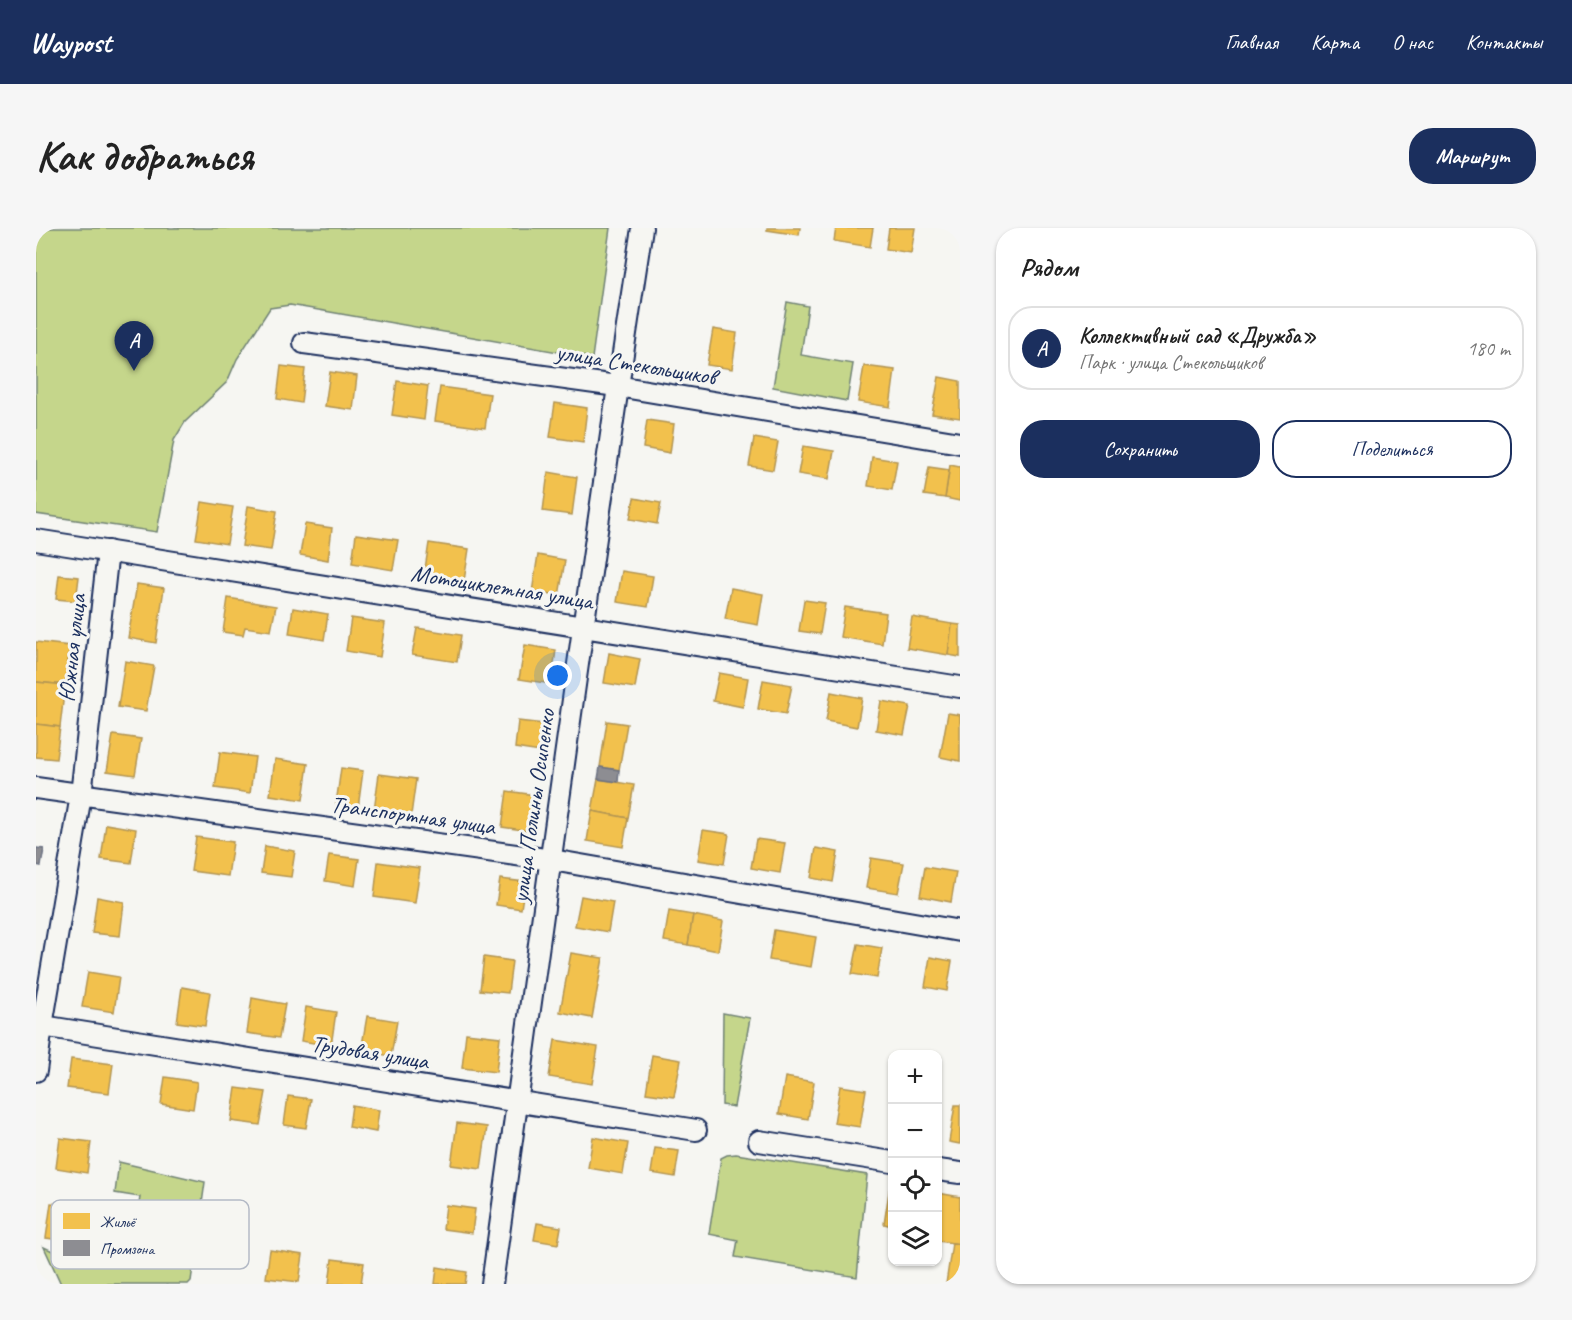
<!DOCTYPE html>
<html lang="ru">
<meta charset="utf-8">
<style>
:root{--surface:#fff;--page:#f6f6f6;--text:#222;--muted:#767676;--line:#e0e0e0;--accent:#1b2f5e}
body{margin:0;font-family:Caveat,sans-serif;background:var(--page);color:var(--text)}
.controls{position:absolute;right:18px;bottom:18px;display:grid;overflow:hidden;border-radius:12px;box-shadow:0 2px 4px #0004}
.controls button{width:54px;height:54px;display:grid;place-items:center;padding:0;border:0;border-bottom:2px solid var(--line);background:var(--surface);color:var(--text);font:30px sans-serif}
.you{position:absolute;left:522px;top:448px;width:21px;height:21px;margin:-15px;border:4px solid #fff;border-radius:50%;background:#1a73e8;box-shadow:0 0 0 9px #1a73e833}
.badge{display:grid;place-items:center;width:39px;height:39px;border-radius:50%;background:var(--accent);color:#fff;font-size:20px;font-weight:700}
.pin{position:absolute;translate:-50% -50px;filter:drop-shadow(0 2px 3px #0008)}
.pin::after{content:'';position:absolute;top:32px;width:21px;height:18px;background:inherit;clip-path:polygon(0 0,100% 0,50% 100%)}
.list{margin:0;padding:0;list-style:none}
h2{display:flex;justify-content:space-between;align-items:center;height:78px;margin:0;padding:0 24px;font-size:26px}
h2 small{font-size:20px;font-weight:400;color:var(--muted)}
.list li{display:grid;grid-template-columns:39px 1fr auto;gap:18px;align-items:center;box-sizing:border-box;height:84px;margin:0 12px 12px;padding:0 12px;border:2px solid var(--line);border-radius:24px}
.list b{display:block;font-size:22px;white-space:nowrap}
.list p{margin:0;font-size:20px;white-space:nowrap;color:var(--muted)}
.list em{font-size:20px;font-style:normal;color:var(--muted)}
.actions{display:flex;gap:12px;padding:18px 24px}
.actions a{flex:1;padding:14px 0;border:2px solid var(--accent);border-radius:24px;text-align:center;font-size:21px;color:var(--accent)}
.actions .main{background:var(--accent);color:#fff}
.icon{flex:none;width:33px;height:33px;fill:none;stroke:currentColor;stroke-width:2;stroke-linecap:round;stroke-linejoin:round}
.map{position:relative;flex:none;width:924px;height:1056px;overflow:hidden;border-radius:24px}
header{display:flex;align-items:center;gap:36px;box-sizing:border-box;height:84px;padding:0 30px;background:var(--accent);color:#fff}
header strong{font-size:28px}
nav{display:flex;gap:33px;margin-inline-start:auto;font-size:21px}
.intro{display:flex;align-items:center;justify-content:space-between;box-sizing:border-box;height:144px;padding:0 36px}
h1{margin:0;font-size:42px}
.button{padding:15px 27px;border-radius:24px;background:var(--accent);color:#fff;font-size:21px;font-weight:700}
main{display:flex;gap:36px;padding:0 36px}
aside{flex:1;background:var(--surface);border-radius:24px;box-shadow:0 2px 4px #0004}
.map>svg:first-child{display:block}
.green{fill:#c5d68b;stroke:#708274;stroke-width:1.5}
.homes{fill:#f2c14e;stroke:#b29553;stroke-width:1.5}
.industry{fill:#8d8d92;stroke:#6b7182;stroke-width:1.5}
.lines{fill:none;stroke-linecap:round;stroke-linejoin:round}
.minor-casing{stroke:#1b2f5e;stroke-width:24}
.minor{stroke:#f6f6f2;stroke-width:20}
.labels{text-anchor:middle;dominant-baseline:central;stroke-width:6;stroke-linejoin:round;paint-order:stroke}
.street-label{font-size:24px;fill:#1b2f5e;stroke:#f6f6f2}
.key{fill:#f6f6f2;stroke:#b4bac6;stroke-width:1.5}
.key-label{font-size:16px;fill:#1b2f5e}
</style>
<header>
<strong>Waypost</strong>
<nav><a>Главная</a><a>Карта</a><a>О нас</a><a>Контакты</a></nav>
</header>
<div class="intro"><h1>Как добраться</h1><a class="button">Маршрут</a></div>
<main>
<div class="map">
<svg width="924" height="1056" viewBox="0 0 924 1056">
<rect width="100%" height="100%" fill="#f6f6f2"/>
<filter id="ink" filterUnits="userSpaceOnUse"><feTurbulence type="fractalNoise" baseFrequency=".0167" numOctaves="2"/><feDisplacementMap in="SourceGraphic" scale="12" xChannelSelector="R" yChannelSelector="G"/><feConvolveMatrix kernelMatrix="1 2 1 2 8 2 1 2 1" color-interpolation-filters="sRGB"/></filter>
<g filter="url(#ink)">
<g class="green">
<polygon points="0,0 574,0 556,130 254,77 234,80 201,131 191,154 149,194 138,212 121,304 0,286"/>
<polygon points="751,74 772,78 765,127 817,136 811,173 737,159"/>
<polygon points="687,785 714,790 698,879 686,877"/>
<polygon points="700,926 831,947 821,1049 699,1029 702,1012 673,1006 685,930 691,927"/>
<polygon points="83,934 169,954 155,1053 152,1056 25,1056 8,1019 23,1026 43,1025 54,1026 67,1031 94,1035 104,969 79,965"/>
</g>
<g class="homes">
<polygon points="731,0 764,0 763,7 731,2"/>
<polygon points="800,0 837,0 834,19 798,13"/>
<polygon points="853,0 879,0 875,25 850,21"/>
<polygon points="677,101 701,105 696,141 671,137"/>
<polygon points="245,138 269,141 265,175 241,171"/>
<polygon points="828,138 859,142 854,179 822,174"/>
<polygon points="294,144 321,148 317,182 289,178"/>
<polygon points="903,149 924,153 924,190 896,186"/>
<polygon points="361,153 392,158 388,192 356,187"/>
<polygon points="404,159 454,166 449,200 399,193"/>
<polygon points="519,175 551,180 547,214 514,209"/>
<polygon points="611,192 638,196 634,225 607,220"/>
<polygon points="718,210 742,214 737,242 713,238"/>
<polygon points="767,218 798,223 793,251 762,246"/>
<polygon points="836,229 861,233 856,262 832,258"/>
<polygon points="914,237 924,239 924,273 909,270"/>
<polygon points="893,239 913,242 909,270 888,267"/>
<polygon points="512,244 541,249 536,287 507,283"/>
<polygon points="598,270 625,275 621,296 594,291"/>
<polygon points="166,274 197,279 191,316 160,311"/>
<polygon points="212,278 241,283 235,322 206,318"/>
<polygon points="269,296 296,300 292,332 264,327"/>
<polygon points="320,306 362,312 357,342 316,335"/>
<polygon points="393,315 433,321 428,353 388,347"/>
<polygon points="502,327 529,332 523,368 496,364"/>
<polygon points="586,343 617,348 612,379 581,374"/>
<polygon points="23,347 43,349 40,373 20,371"/>
<polygon points="101,356 128,360 120,415 92,410"/>
<polygon points="695,360 727,366 722,397 689,391"/>
<polygon points="192,370 240,378 235,403 209,399 207,407 187,404"/>
<polygon points="768,372 789,375 784,406 763,403"/>
<polygon points="809,379 850,385 846,416 804,409"/>
<polygon points="257,380 292,386 288,412 253,406"/>
<polygon points="876,389 916,396 912,427 871,420"/>
<polygon points="315,390 349,395 344,429 310,423"/>
<polygon points="916,396 924,397 924,429 912,427"/>
<polygon points="381,400 425,407 421,434 376,427"/>
<polygon points="0,414 34,418 29,457 0,454"/>
<polygon points="489,417 520,422 515,456 483,451"/>
<polygon points="573,425 604,431 599,460 568,455"/>
<polygon points="89,433 118,438 110,483 82,479"/>
<polygon points="683,445 712,450 707,479 677,473"/>
<polygon points="727,452 756,457 750,486 722,481"/>
<polygon points="0,454 29,457 24,499 0,496"/>
<polygon points="795,464 826,470 821,499 790,493"/>
<polygon points="845,473 874,478 868,507 840,502"/>
<polygon points="912,485 924,487 924,533 904,529"/>
<polygon points="482,493 508,496 504,524 479,520"/>
<polygon points="571,493 591,496 583,542 564,539"/>
<polygon points="0,496 24,499 20,531 0,529"/>
<polygon points="77,507 105,511 99,547 71,543"/>
<polygon points="184,524 219,529 214,565 179,560"/>
<polygon points="239,531 272,536 267,572 234,567"/>
<polygon points="305,540 327,543 322,580 300,576"/>
<polygon points="343,546 380,551 375,587 338,582"/>
<polygon points="562,551 598,557 592,590 556,583"/>
<polygon points="471,563 499,567 494,603 466,599"/>
<polygon points="556,583 592,590 587,619 551,613"/>
<polygon points="70,596 100,601 95,635 65,631"/>
<polygon points="667,602 693,606 688,636 662,632"/>
<polygon points="160,609 197,614 192,648 155,643"/>
<polygon points="720,611 749,615 744,645 715,640"/>
<polygon points="229,618 259,623 255,649 225,645"/>
<polygon points="780,620 802,624 797,654 775,650"/>
<polygon points="293,627 323,631 319,658 289,653"/>
<polygon points="835,630 868,635 862,665 830,660"/>
<polygon points="342,634 384,640 379,675 338,669"/>
<polygon points="889,639 920,644 915,674 884,668"/>
<polygon points="464,651 489,654 485,681 460,677"/>
<polygon points="545,668 577,674 572,704 539,698"/>
<polygon points="61,669 88,674 84,708 56,705"/>
<polygon points="633,683 657,687 652,717 628,713"/>
<polygon points="657,687 687,693 682,723 652,717"/>
<polygon points="738,702 780,709 775,739 733,732"/>
<polygon points="822,716 846,720 841,750 816,746"/>
<polygon points="535,725 567,730 556,790 524,784"/>
<polygon points="448,729 476,733 472,765 444,762"/>
<polygon points="894,729 916,733 911,763 889,759"/>
<polygon points="52,744 83,749 78,784 46,779"/>
<polygon points="146,759 174,764 169,798 141,794"/>
<polygon points="216,770 249,776 243,810 211,805"/>
<polygon points="270,779 300,784 295,818 265,813"/>
<polygon points="331,788 361,793 355,828 325,823"/>
<polygon points="430,805 464,809 460,844 426,840"/>
<polygon points="519,812 562,819 556,856 513,849"/>
<polygon points="616,827 645,832 638,869 610,865"/>
<polygon points="35,831 77,836 73,865 31,860"/>
<polygon points="129,849 161,854 157,881 125,876"/>
<polygon points="749,849 778,854 772,891 743,886"/>
<polygon points="804,858 830,862 824,899 798,895"/>
<polygon points="200,860 230,864 224,897 195,893"/>
<polygon points="252,868 275,871 270,900 248,897"/>
<polygon points="316,877 343,882 340,904 313,899"/>
<polygon points="919,877 924,877 924,916 913,914"/>
<polygon points="421,895 451,899 445,941 415,937"/>
<polygon points="557,909 592,915 587,946 552,940"/>
<polygon points="24,910 55,914 51,945 20,940"/>
<polygon points="619,920 643,923 639,949 615,945"/>
<polygon points="854,958 856,958 856,998 848,996"/>
<polygon points="902,965 924,969 924,1016 902,1013"/>
<polygon points="15,975 44,979 39,1014 10,1010"/>
<polygon points="410,977 439,981 436,1005 407,1001"/>
<polygon points="501,995 525,999 522,1016 498,1012"/>
<polygon points="916,1015 924,1016 924,1056 910,1056"/>
<polygon points="234,1022 267,1027 263,1054 230,1050"/>
<polygon points="296,1031 328,1035 325,1056 293,1056"/>
<polygon points="401,1039 431,1044 429,1056 399,1056"/>
</g>
<g class="industry">
<polygon points="564,539 583,542 582,554 562,551"/>
<polygon points="0,620 8,621 5,638 0,637"/>
</g>
<g class="lines">
<g class="minor-casing">
<g id="minor">
<polyline points="268,115 581,158 924,215"/>
<polyline points="0,312 924,459"/>
<polyline points="0,560 516,632 924,703"/>
<polyline points="0,797 660,902"/>
<polyline points="0,843 6,798 45,567 72,323"/>
<polyline points="723,913 856,934"/>
<polyline points="902,942 924,945"/>
<path d="M456 1056C505 704 552 351 606 0"/>
</g>
</g>
<use href="#minor" class="minor"/>
</g>
</g>
<g class="labels">
<g class="street-label">
<text transform="translate(600 136) rotate(9)">улица Стекольщиков</text>
<text transform="translate(466 359) rotate(9)">Мотоциклетная улица</text>
<text transform="translate(36 420) rotate(-84)">Южная улица</text>
<text transform="translate(497 578) rotate(-82)">улица Полины Осипенко</text>
<text transform="translate(377 587) rotate(8)">Транспортная улица</text>
<text transform="translate(334 824) rotate(9)">Трудовая улица</text>
</g>
</g>
<rect x="15" y="972" width="198" height="69" rx="9" class="key"/>
<rect x="27" y="985" width="27" height="16" fill="#f2c14e"/>
<rect x="27" y="1012" width="27" height="16" fill="#8d8d92"/>
<g class="key-label">
<text x="64" y="999">Жильё</text>
<text x="64" y="1026">Промзона</text>
</g>
</svg>
<div class="controls">
<button>+</button>
<button>−</button>
<button><svg class="icon" aria-label="locate" viewBox="0 0 24 24"><circle cx="12" cy="12" r="6"/><path d="M12 2v4M12 18v4M2 12h4M18 12h4"/></svg></button>
<button><svg class="icon" aria-label="layers" viewBox="0 0 24 24"><path d="M12 4l9 5-9 5-9-5zM3 14l9 5 9-5"/></svg></button>
</div>
<div class="you"></div>
<div class="pin badge" style="left:98px;top:143px">A</div>
</div>
<aside>
<h2>Рядом<small></small></h2>
<ul class="list">
<li><span class="badge">A</span><div><b>Коллективный сад «Дружба»</b><p>Парк · улица Стекольщиков</p></div><em>180 m</em></li>
</ul>
<div class="actions"><a class="main">Сохранить</a><a>Поделиться</a></div>
</aside>
</main>
